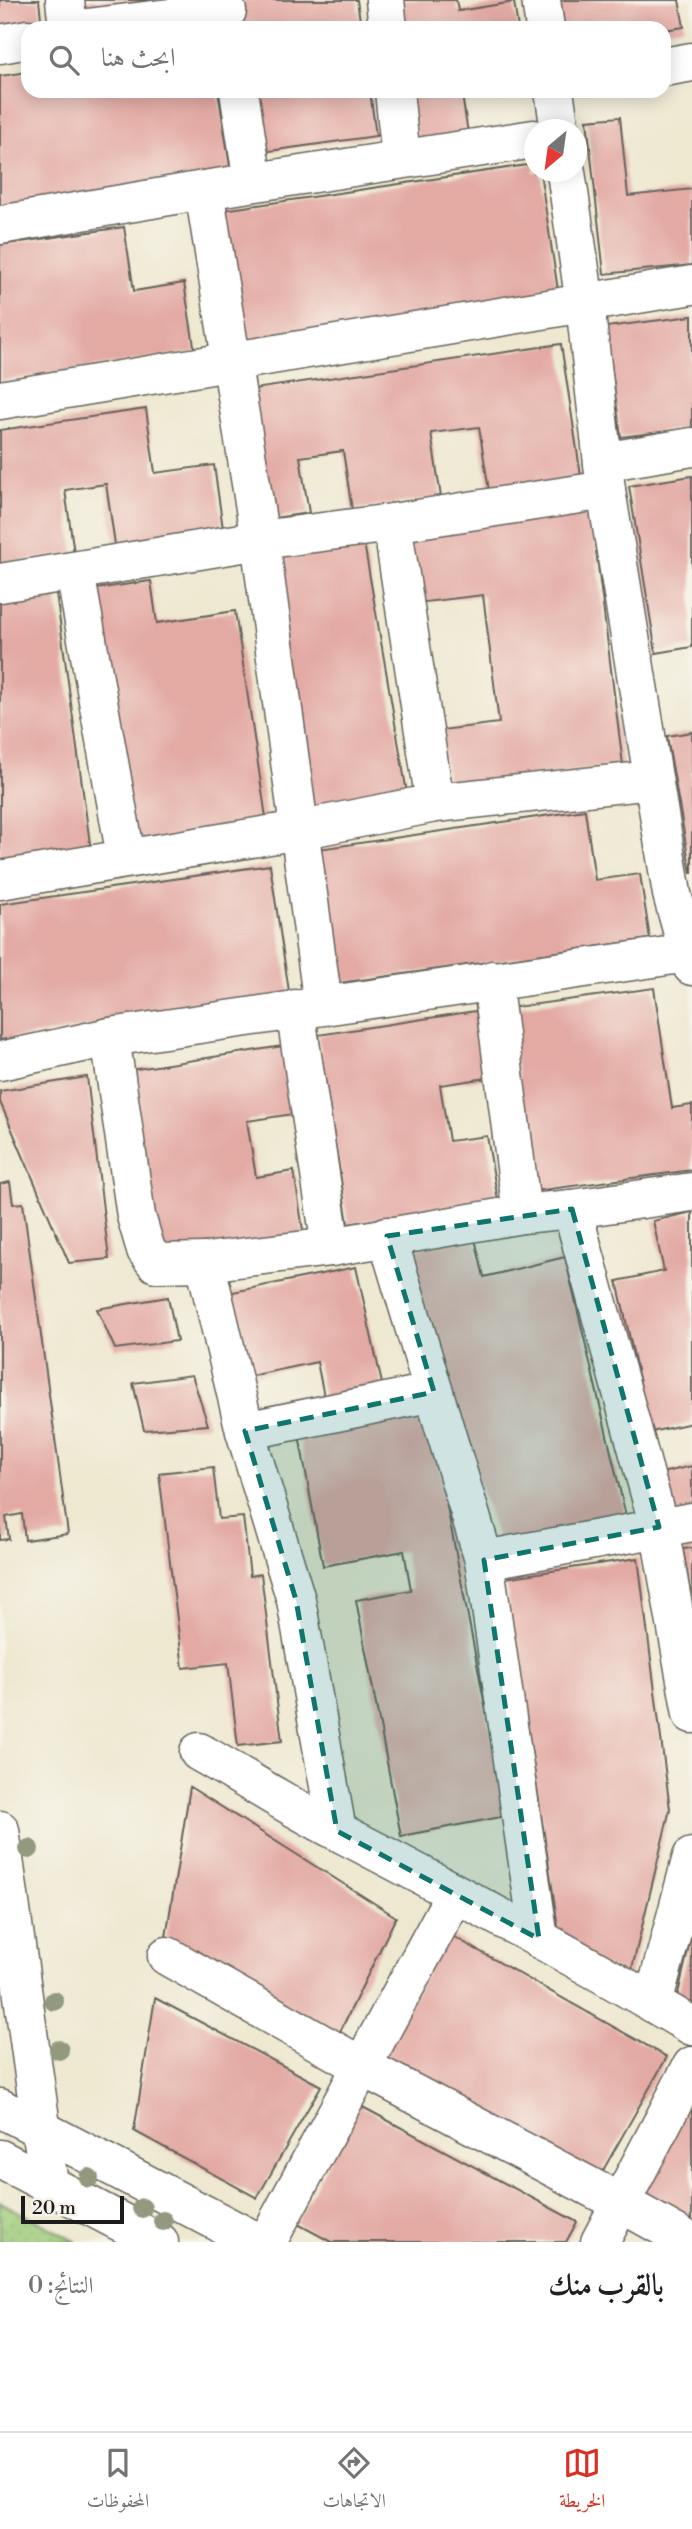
<!DOCTYPE html>
<html lang="ar">
<meta charset="utf-8">
<style>
:root{--surface:#fff;--page:#f6f6f6;--text:#202124;--muted:#757577;--line:#e0e0e0;--accent:#d93025}
body{margin:0;font-family:"Libre Bodoni",Amiri,serif;background:var(--page);color:var(--text);direction:rtl}
.compass{position:absolute;left:524px;top:119px;width:63px;height:63px;border-radius:50%;background:var(--surface);box-shadow:0 4px 18px #0003;rotate:209deg}
.scale{position:absolute;left:21px;bottom:18px;width:103px;box-sizing:border-box;padding-left:7px;border:4px solid #1c1c1c;border-top:0;font-size:19px;line-height:24px;white-space:nowrap;color:#1c1c1c;-webkit-text-stroke:5px #f7f3e8;paint-order:stroke}
.list{margin:0;padding:0;list-style:none}
h2{display:flex;justify-content:space-between;align-items:center;height:91px;margin:0;padding:0 28px;font-size:30px}
h2 small{font-size:23px;font-weight:400;color:var(--muted)}
.icon{flex:none;width:38px;height:38px;fill:none;stroke:currentColor;stroke-width:2;stroke-linecap:round;stroke-linejoin:round}
.map{position:relative;flex:none;width:692px;height:2242px;overflow:hidden;direction:ltr}
.search{position:absolute;background:var(--surface);box-shadow:0 4px 18px #0003;left:21px;right:21px;top:21px;height:77px;display:flex;align-items:center;gap:18px;box-sizing:border-box;padding:0 24px;border-radius:21px;color:var(--muted);font-size:26px}
.sheet{height:189px;background:var(--surface)}
nav{display:flex;justify-content:space-around;align-items:center;box-sizing:border-box;height:98px;border-top:2px solid var(--line);background:var(--surface);font-size:19px;color:var(--muted)}
nav a{display:grid;justify-items:center;gap:4px}
nav .on{color:var(--accent)}
.map>svg:first-child{display:block}
.park{fill:url(#park-dots);stroke:#5c734a;stroke-width:2}
.building{fill:#e3aaa4}
.lines{fill:none;stroke-linecap:round;stroke-linejoin:round}
.minor-casing{stroke:#66635b;stroke-width:41}
.minor{stroke:#fff;stroke-width:38}
.tree{fill:#93997f}
.marked{fill:#0f766e;fill-opacity:0.2;stroke:#0f766e;stroke-width:5;stroke-dasharray:14 9;stroke-linejoin:round}
</style>
<div class="map">
<svg width="692" height="2242" viewBox="0 0 692 2242">
<defs>
<pattern id="park-dots" width="8" height="8" patternUnits="userSpaceOnUse" patternTransform="scale(1.75)"><rect width="8" height="8" fill="#9bca79"/><path d="M2 2h.1M6 6h.1" fill="none" stroke="#85ad68" stroke-width="1.8" stroke-linecap="round"/></pattern>
</defs>
<rect width="100%" height="100%" fill="#f7f3e8"/>
<filter id="ink" filterUnits="userSpaceOnUse"><feTurbulence type="fractalNoise" baseFrequency=".0143" numOctaves="2"/><feDisplacementMap in="SourceGraphic" scale="14" xChannelSelector="R" yChannelSelector="G"/><feConvolveMatrix kernelMatrix="1 2 1 2 8 2 1 2 1" color-interpolation-filters="sRGB"/></filter>
<filter id="wash" filterUnits="userSpaceOnUse"><feTurbulence type="fractalNoise" baseFrequency=".00686" numOctaves="4" result="noise"/><feDisplacementMap in="SourceGraphic" scale="28" xChannelSelector="R" yChannelSelector="G"/><feGaussianBlur stdDeviation="1.57" result="paint"/><feColorMatrix in="noise" values="0 0 0 0 0 0 0 0 0 0 0 0 0 0 0 0 0 1.4 0 .05"/><feComposite in="paint" operator="in"/></filter>
<g filter="url(#wash)">
<rect width="100%" height="100%" fill="#eee8d0"/>
<polygon class="park" points="0,2202 77,2242 0,2242"/>
<g id="blocks">
<g class="building">
<polygon points="0,0 39,0 42,28 0,34"/>
<polygon points="79,0 203,0 81,19"/>
<polygon points="240,0 357,0 361,28 244,28"/>
<polygon points="395,0 456,0 458,11 514,2 518,28 400,28"/>
<polygon points="556,0 679,0 684,27 664,30 664,28 560,28"/>
<polygon points="28,72 28,91 218,91 232,179 0,214 0,76"/>
<polygon points="253,91 370,91 376,136 262,152"/>
<polygon points="410,91 480,91 462,95 468,133 418,140"/>
<polygon points="620,117 628,196 692,189 692,265 604,274 587,120"/>
<polygon points="534,164 534,172 540,172 559,297 237,345 217,211"/>
<polygon points="124,227 134,291 184,283 195,352 0,381 0,245"/>
<polygon points="692,316 692,428 621,437 606,327"/>
<polygon points="561,344 582,483 490,497 479,427 431,433 441,497 352,510 343,451 300,457 309,513 267,519 247,390"/>
<polygon points="146,409 155,473 214,465 224,536 116,551 106,484 65,490 74,553 0,564 0,430"/>
<polygon points="692,476 692,647 656,653 629,486"/>
<polygon points="591,510 623,765 448,787 441,730 499,723 483,595 417,603 408,533"/>
<polygon points="363,537 407,793 308,810 264,554"/>
<polygon points="151,581 157,623 235,611 267,824 128,844 89,590"/>
<polygon points="56,593 91,851 0,863 0,601"/>
<polygon points="692,732 692,873 691,873 667,736"/>
<polygon points="585,810 595,880 640,874 650,939 333,984 312,850"/>
<polygon points="270,865 290,998 0,1040 0,904"/>
<polygon points="654,988 672,1108 692,1105 692,1170 535,1191 508,1008"/>
<polygon points="476,1011 487,1078 440,1085 449,1141 487,1136 498,1201 348,1224 318,1035"/>
<polygon points="283,1046 293,1114 247,1121 256,1177 294,1171 304,1237 154,1260 124,1071"/>
<polygon points="87,1077 109,1259 69,1263 0,1102 0,1091"/>
<polygon points="10,1182 13,1204 23,1203 68,1534 25,1540 22,1514 6,1517 9,1539 0,1540 0,1184"/>
<polygon points="692,1212 692,1423 651,1432 617,1281 664,1271 653,1221"/>
<polygon points="474,1235 484,1277 565,1257 626,1516 499,1544 403,1252"/>
<polygon points="356,1267 383,1388 325,1401 317,1362 246,1377 228,1293"/>
<polygon points="168,1297 177,1341 115,1349 97,1309"/>
<polygon points="192,1375 208,1425 144,1430 133,1383"/>
<polygon points="429,1412 506,1816 401,1836 356,1600 411,1590 404,1551 323,1566 299,1435"/>
<polygon points="692,1466 692,1514 671,1518 661,1473"/>
<polygon points="213,1467 219,1519 243,1517 250,1576 261,1574 282,1741 238,1746 228,1663 183,1668 159,1473"/>
<polygon points="692,1548 692,1597 691,1597 683,1549"/>
<polygon points="638,1558 670,1809 630,1977 561,1946 505,1578"/>
<polygon points="190,1787 396,1917 338,2036 166,1937"/>
<polygon points="449,1934 667,2057 597,2181 378,2057"/>
<polygon points="691,1937 692,1937 692,2016 675,2007"/>
<polygon points="155,1998 321,2086 257,2198 134,2131"/>
<polygon points="692,2092 692,2225 640,2195"/>
<polygon points="359,2105 577,2222 566,2242 331,2242 296,2223"/>
</g>
</g>
</g>
<g filter="url(#ink)">
<use href="#blocks" fill-opacity="0" stroke="#66635b" stroke-width="2"/>
<g class="lines">
<g class="minor-casing">
<g id="minor">
<polyline points="65,0 68,28"/>
<polyline points="385,0 388,28"/>
<polyline points="541,0 545,28"/>
<polyline points="87,28 227,11"/>
<polyline points="0,44 28,39"/>
<polyline points="664,67 692,62"/>
<polyline points="239,91 253,182"/>
<polyline points="394,91 401,158"/>
<polyline points="554,91 560,130"/>
<polyline points="566,172 585,304 606,490 672,894 692,966"/>
<polyline points="204,190 260,540 323,1005"/>
<polyline points="0,225 204,190 534,139"/>
<polyline points="0,400 692,285"/>
<polyline points="603,462 692,447"/>
<polyline points="392,523 435,803"/>
<polyline points="75,572 126,857"/>
<polyline points="0,583 260,540 392,523 606,490"/>
<polyline points="0,880 299,830 435,803 652,780"/>
<polyline points="492,980 522,1214"/>
<polyline points="295,1009 331,1247"/>
<polyline points="110,1037 136,1216 146,1250 156,1263 205,1262 331,1247 522,1214 572,1209 692,1192"/>
<polyline points="0,1061 110,1037 688,953"/>
<polyline points="572,1209 659,1527 692,1714"/>
<polyline points="387,1236 484,1560 539,1939"/>
<polyline points="205,1262 245,1431 296,1600 337,1831"/>
<polyline points="245,1431 434,1392"/>
<polyline points="484,1560 692,1522"/>
<path d="M199 1752C245 1778 290 1807 337 1831 457 1893 576 1957 692 2026"/>
<polyline points="0,1830 49,2184"/>
<polyline points="167,1956 361,2066 619,2202 691,2242"/>
<polyline points="653,2003 692,1857"/>
<polyline points="0,2108 257,2242"/>
<polyline points="0,2159 159,2242"/>
<polyline points="267,2242 455,1894"/>
<polyline points="600,2242 692,2066"/>
</g>
</g>
<use href="#minor" class="minor"/>
</g>
<g class="tree">
<circle cx="29" cy="1849" r="10"/>
<circle cx="54" cy="2001" r="10"/>
<circle cx="59" cy="2050" r="10"/>
<circle cx="89" cy="2178" r="10"/>
<circle cx="142" cy="2208" r="10"/>
<circle cx="163" cy="2221" r="10"/>
</g>
</g>
<path class="marked" d="M572 1209 659 1527 484 1560 539 1939 337 1831 296 1600 245 1431 434 1392 387 1236Z"/>
</svg>
<svg class="compass" viewBox="-18 -18 36 36"><path d="M0-13l5 13h-10z" fill="#e53935"/><path d="M0 13l5-13h-10z" fill="#757577"/></svg>
<div class="scale">20 m</div>
<div class="search"><svg class="icon" aria-label="search" viewBox="0 0 24 24"><circle cx="10" cy="10" r="6"/><path d="M15 15l6 6"/></svg>ابحث هنا</div>
</div>
<section class="sheet">
<h2>بالقرب منك<small>النتائج: 0</small></h2>
<ul class="list">
</ul>
</section>
<nav>
<a class="on"><svg class="icon" aria-label="map" viewBox="0 0 24 24"><path d="M3 6l6-2 6 2 6-2v14l-6 2-6-2-6 2zM9 4v14M15 6v14"/></svg>الخريطة</a>
<a><svg class="icon" aria-label="directions" viewBox="0 0 24 24"><path d="M12 3l9 9-9 9-9-9zM9 14v-3h6M13 9l2 2-2 2"/></svg>الاتجاهات</a>
<a><svg class="icon" aria-label="saved" viewBox="0 0 24 24"><path d="M7 4h10v16l-5-4-5 4z"/></svg>المحفوظات</a>
</nav>
